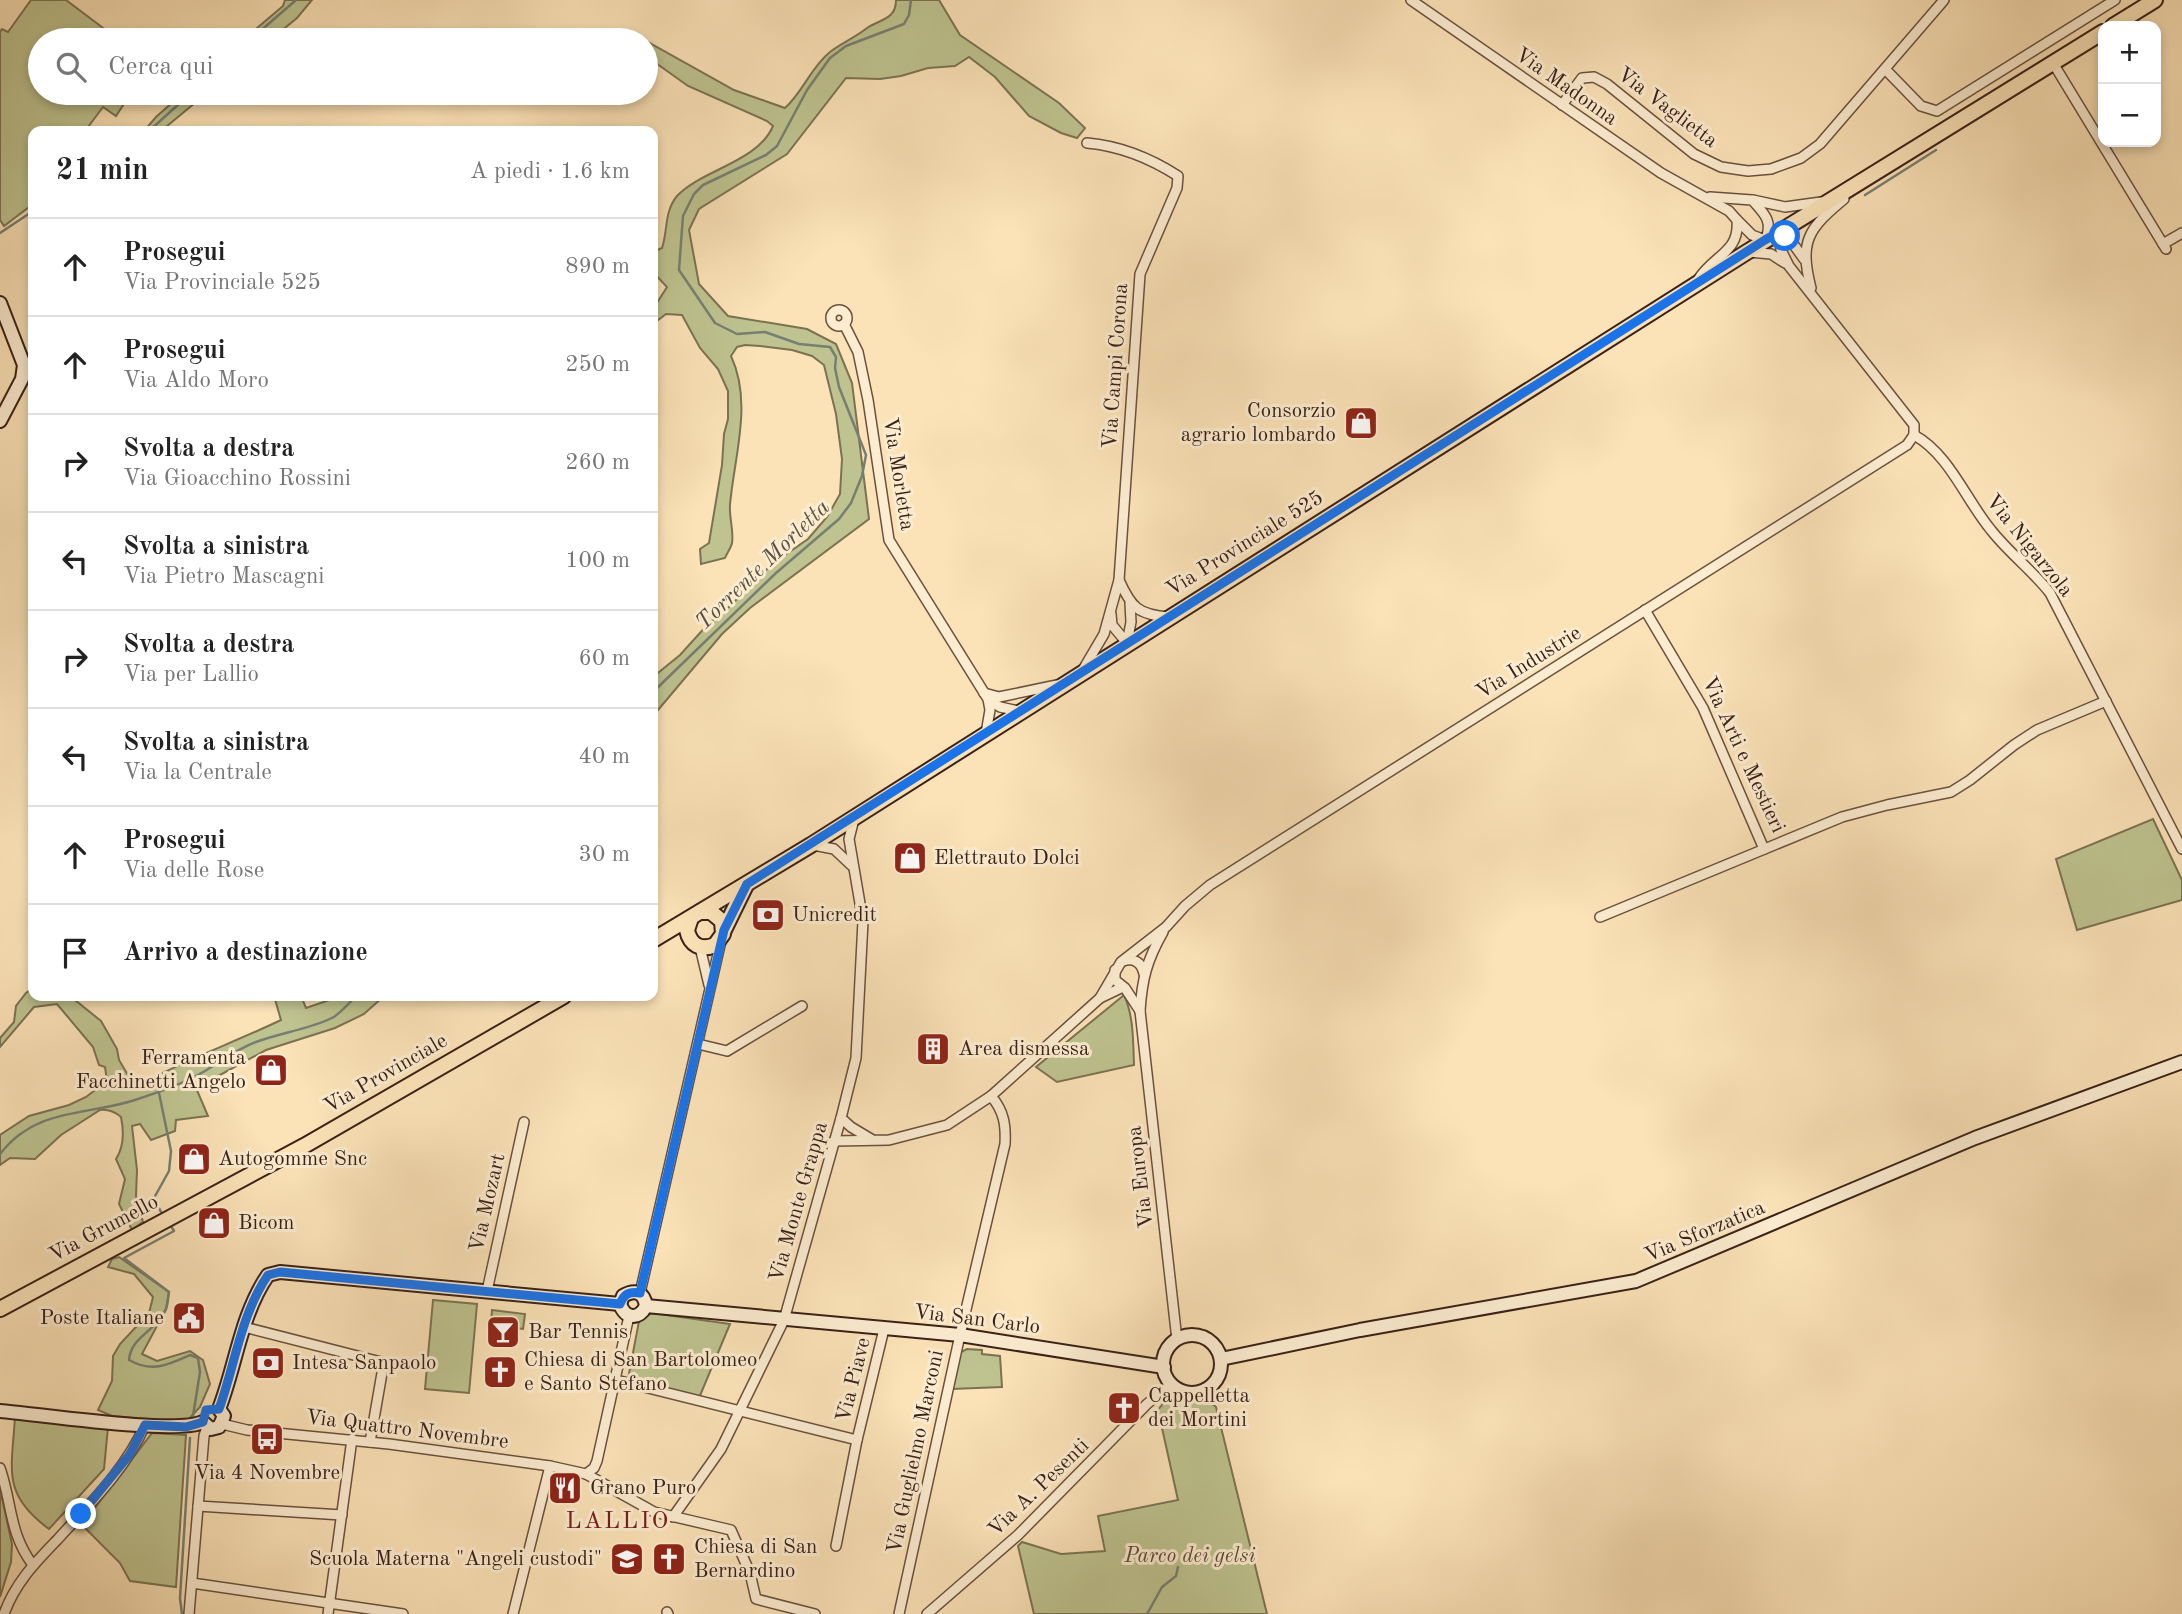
<!DOCTYPE html>
<html lang="it">
<meta charset="utf-8">
<style>
:root{--surface:#fff;--page:#f6f6f6;--text:#222;--muted:#767676;--line:#e0e0e0}
body{margin:0;font-family:"Old Standard TT",serif;background:var(--page);color:var(--text)}
.controls{position:absolute;right:21px;top:21px;display:grid;overflow:hidden;border-radius:14px;box-shadow:0 4px 10px #0003}
.controls button{width:63px;height:63px;display:grid;place-items:center;padding:0;border:0;border-bottom:2px solid var(--line);background:var(--surface);color:var(--text);font:35px sans-serif}
.stop{position:absolute;width:21px;height:21px;margin:-16px;border:5px solid #1a73e8;border-radius:50%;background:#fff}
.stop.end{background:#1a73e8;border-color:#fff;box-shadow:0 2px 7px #0008}
.list{margin:0;padding:0;list-style:none}
h2{display:flex;justify-content:space-between;align-items:center;height:91px;margin:0;padding:0 28px;font-size:30px}
h2 small{font-size:23px;font-weight:400;color:var(--muted)}
.list li{display:grid;grid-template-columns:46px 1fr auto;gap:21px;align-items:center;box-sizing:border-box;height:98px;padding:0 28px;border-top:2px solid var(--line)}
.list b{display:block;font-size:26px;white-space:nowrap}
.list p{margin:0;font-size:23px;white-space:nowrap;color:var(--muted)}
.list em{font-size:23px;font-style:normal;color:var(--muted)}
.icon{flex:none;width:38px;height:38px;fill:none;stroke:currentColor;stroke-width:2;stroke-linecap:round;stroke-linejoin:round}
.map{position:relative;flex:none;width:2182px;height:1614px;overflow:hidden}
.search{position:absolute;background:var(--surface);box-shadow:0 4px 10px #0003;left:28px;top:28px;width:630px;height:77px;display:flex;align-items:center;gap:18px;box-sizing:border-box;padding:0 24px;border-radius:38px;color:var(--muted);font-size:26px}
.panel{position:absolute;background:var(--surface);box-shadow:0 4px 10px #0003;left:28px;top:126px;width:630px;height:875px;border-radius:14px}
.map>svg:first-child{display:block}
.green{fill:#bec38f;stroke:#7c7253;stroke-width:2}
.lines{fill:none;stroke-linecap:round;stroke-linejoin:round}
.stream{stroke:#777f72;stroke-width:2.5}
.street-casing{stroke:#6a513f;stroke-width:12}
.secondary-casing{stroke:#3a2117;stroke-width:16}
.primary-casing{stroke:#3a2117;stroke-width:18}
.street{stroke:#fcecd0;stroke-width:9}
.secondary{stroke:#fcecd0;stroke-width:12}
.primary{stroke:#fbe2b7;stroke-width:14}
.route{stroke:#1a73e8;stroke-width:9}
.labels{text-anchor:middle;dominant-baseline:central;stroke-width:6;stroke-linejoin:round;paint-order:stroke}
.street-label{font-size:21px;fill:#3a2117;stroke:#fcecd0}
.poi-label{font-size:21px;fill:#3a2117;stroke:#fcecd0;text-anchor:start}
.park-label{font-size:21px;font-style:italic;fill:#5b4a35;stroke:#fcecd0}
.water-label{font-size:23px;font-style:italic;fill:#585045;stroke:#fcecd0}
.quarter-label{font-size:24px;letter-spacing:2px;fill:#7a1f14;stroke:#fcecd0}
</style>
<div class="map">
<svg width="2182" height="1614" viewBox="0 0 2182 1614">
<rect width="100%" height="100%" fill="#fbe2b7"/>
<filter id="stains"><feTurbulence type="fractalNoise" baseFrequency=".00286" numOctaves="4"/><feColorMatrix values="0 0 0 0 .2 0 0 0 0 .09 0 0 0 0 .02 0 0 0 .5 -.17"/></filter>
<radialGradient id="worn" r=".72"><stop offset=".6" stop-color="#630" stop-opacity="0"/><stop offset="1" stop-color="#630" stop-opacity=".3"/></radialGradient>
<g class="green">
<polygon points="31,0 66,0 119,40 40,40 40,93 131,93 116,116 103,107 85,131 33,131 33,204 4,226 0,220 0,32 2,29 8,32"/>
<polygon points="285,0 312,0 297,18 270,40 243,40 283,6"/>
<path d="M896 0H939L960 35 1059 103 1085 128 1077 138 1061 133 1029 116 995 77 969 57 955 66 928 68 901 76 880 79 846 78 787 154 699 209 689 230 699 284 728 316 807 329 836 344 852 383 869 519 750 608 722 634 653 716V677L680 655 709 623 730 606 772 564 808 539 827 517 840 494 842 459 836 414 824 365 812 356 792 350 760 346 745 345 737 347 731 356C753 403 734 457 730 505 729 517 734 532 732 543 731 548 727 553 725 558L701 564 700 549 709 543 722 465 724 434 728 419V391L718 369 700 348 682 315 666 314 653 324V309L667 287 653 272V249L655 251 662 248C668 230 664 212 677 196 701 170 758 162 773 126L767 121 688 86 646 56V41L734 90 785 108C803 92 811 67 830 52 840 44 856 37 867 28 880 19 896 20 896 0Z"/>
<polygon points="183,93 207,93 161,131 144,131 156,117"/>
<polygon points="2153,819 2182,880 2182,900 2077,930 2056,859"/>
<path d="M33 988V996H70L101 1021 117 1049 119 1060 135 1087C182 1061 233 1043 281 1020L274 996H301L306 1008 341 996H384L364 1014 335 1028 266 1050 196 1088 208 1116 176 1120 175 1131 151 1140 140 1124 132 1126 137 1170 136 1196 143 1222 132 1230 119 1204 125 1179 116 1159C124 1147 124 1132 121 1117 115 1112 109 1109 100 1110L61 1135 35 1159 10 1158 0 1165V1135L29 1116 69 1105 86 1097 107 1081 105 1067 99 1065 93 1047 57 1004 34 1007 0 1047V1038L14 1022 16 1006 26 993Z"/>
<path d="M1124 995C1134 1017 1133 1042 1134 1065L1057 1082 1036 1067Z"/>
<polygon points="119,1257 169,1292 166,1309 142,1354 157,1361 190,1351 203,1360 210,1384 200,1407 186,1422 112,1416 98,1410 112,1381 113,1356 120,1344 149,1313 153,1297 134,1274 108,1267 112,1259"/>
<polygon points="433,1300 477,1304 469,1393 425,1389"/>
<polygon points="492,1310 525,1314 523,1329 491,1325"/>
<polygon points="652,1313 730,1324 699,1398 628,1379 639,1321"/>
<polygon points="967,1349 982,1350 982,1354 1000,1356 1002,1387 952,1389 959,1356 961,1352"/>
<polygon points="1172,1392 1186,1395 1202,1394 1216,1407 1267,1614 1034,1614 1018,1546 1022,1542 1061,1554 1105,1551 1098,1516 1178,1500 1158,1410"/>
<path d="M15 1417 108 1427 104 1469 49 1529C1 1494 12 1469 15 1417Z"/>
<polygon points="152,1433 186,1435 176,1587 130,1581 120,1563 82,1525"/>
<polygon points="0,1489 12,1544 11,1562 0,1597"/>
</g>
<g class="lines">
<g class="stream">
<polyline points="250,40 296,0"/>
<polyline points="149,131 191,93"/>
<polyline points="1865,195 1936,150"/>
<polyline points="0,233 33,211"/>
<polyline points="653,692 776,573 839,519 851,503 862,476 866,455 839,387 835,368 836,357 830,347 799,344 765,332 737,334 715,323 679,270 683,216 694,194 703,185 766,155 777,146 807,90 830,58 846,46 904,24 909,15 911,0"/>
<polyline points="159,1093 171,1151 169,1171 154,1198 161,1212"/>
<path d="M0 1154C36 1107 86 1116 135 1100 159 1092 183 1084 205 1071 222 1061 237 1049 256 1042 279 1033 310 1029 332 1018 341 1013 349 1003 356 996"/>
<path d="M171 1226 174 1231 124 1258 169 1292C168 1297 168 1304 166 1309 157 1331 131 1336 129 1360 152 1373 168 1365 190 1355L198 1358 200 1372 193 1416"/>
<polyline points="182,1614 180,1598 190,1438"/>
<polyline points="1147,1614 1162,1587 1176,1576 1178,1567"/>
</g>
<g class="street-casing">
<g id="street">
<path d="M1411 0 1661 173 1729 211 1737 220C1740 253 1713 255 1698 280"/>
<polyline points="2053,63 2166,249"/>
<polyline points="1885,69 1921,106 1937,111 2115,0"/>
<polyline points="1562,105 1582,78 1594,77 1607,84 1694,154 1721,167 1748,171 1771,169 1801,158 1820,144 1944,0"/>
<path d="M1710 197 1752 200C1764 213 1774 222 1765 240L1752 235 1737 220"/>
<polyline points="1753,200 1785,207 1821,202"/>
<polyline points="1779,232 1781,250 1789,266 1914,425 1914,435"/>
<polyline points="1779,232 1791,241 1804,259"/>
<polyline points="2163,244 2182,233"/>
<polyline points="1749,252 1771,254 1785,263"/>
<path d="M1811 288C1799 241 1808 229 1844 199"/>
<circle cx="839" cy="318" r="8"/>
<polyline points="844,324 858,352 868,400 889,540 988,699 990,710 986,733"/>
<path d="M1914 435C1949 454 1966 500 1991 530 2009 553 2032 570 2050 593L2182 849"/>
<path d="M1119 580C1131 607 1138 615 1169 617"/>
<polyline points="1645,610 1703,708 1764,849"/>
<polyline points="1111,614 1112,625 1127,643"/>
<polyline points="1127,643 1131,622 1130,603"/>
<path d="M1084 668 1104 634 1119 580 1140 274 1177 188 1178 176C1150 158 1121 146 1087 143"/>
<polyline points="984,693 999,697 1057,685"/>
<polyline points="989,700 1000,707 1019,711"/>
<polyline points="813,845 834,849 851,865"/>
<polyline points="1600,917 1842,817 1887,805 1951,792 1970,780 2014,745 2037,730 2106,701"/>
<path d="M1163 932C1147 960 1142 979 1140 1011L1177 1340"/>
<polyline points="700,947 709,985"/>
<path d="M1123 961C1134 957 1142 963 1144 974"/>
<polyline points="1115,970 1115,980 1125,988 1140,1011"/>
<polyline points="1100,998 1123,987"/>
<polyline points="698,1044 727,1051 802,1006"/>
<polyline points="841,1118 851,1127 871,1139"/>
<polyline points="834,1141 889,1140 947,1125 991,1096 1090,1007 1100,998 1121,962 1166,927 1185,906 1210,885 1907,445 1914,435"/>
<polyline points="487,1291 524,1122"/>
<polyline points="640,1293 721,941"/>
<polyline points="244,1327 381,1362 382,1373 370,1442"/>
<polyline points="616,1380 857,1440"/>
<polyline points="222,1424 247,1430 389,1444 550,1466 586,1474 654,1512 731,1530 750,1573 756,1599 815,1614"/>
<path d="M0 1468C12 1502 9 1534 33 1565"/>
<polyline points="586,1474 594,1468 597,1461 629,1316"/>
<polyline points="198,1506 342,1515"/>
<polyline points="673,1517 721,1449 784,1320 841,1118 856,1058 863,921 849,839 854,819"/>
<polyline points="836,1546 857,1440 884,1329"/>
<polyline points="192,1583 403,1614"/>
<polyline points="667,1612 668,1614"/>
<path d="M4 1614C15 1583 35 1563 57 1540 89 1505 126 1469 145 1425"/>
<polyline points="189,1614 204,1436 207,1427"/>
<polyline points="328,1614 352,1439"/>
<polyline points="513,1614 550,1466"/>
<path d="M899 1614 960 1335 1005 1144C1006 1125 1004 1111 991 1096"/>
<polyline points="927,1614 1018,1535 1147,1404 1171,1384"/>
</g>
</g>
<g class="secondary-casing">
<g id="secondary">
<polyline points="0,303 24,365 22,379 0,421"/>
<path d="M620 1304 623 1296C635 1289 644 1292 646 1306"/>
<path d="M620 1304C625 1319 639 1320 646 1306"/>
<polyline points="646,1306 960,1335 1164,1367"/>
<circle cx="1192" cy="1364" r="29"/>
<polyline points="1221,1359 1360,1330 1636,1281 1975,1138 2182,1062"/>
<path d="M219 1409C236 1365 241 1314 268 1275L280 1272 620 1304"/>
<path d="M0 1411C38 1414 175 1435 203 1422"/>
<polyline points="203,1422 211,1429 219,1427 224,1416 219,1409"/>
</g>
</g>
<g class="primary-casing">
<g id="primary">
<polyline points="2113,26 2155,0"/>
<path d="M691 918 687 930C690 945 701 951 715 945L723 934 722 921 711 912H700"/>
<polyline points="724,930 746,885"/>
<polyline points="653,940 811,845 1747,252 2103,32"/>
<polyline points="0,1309 304,1146 564,996"/>
</g>
</g>
<use href="#street" class="street"/>
<use href="#secondary" class="secondary"/>
<use href="#primary" class="primary"/>
</g>
<g class="lines">
<path class="route" d="M81 1514 130 1454 145 1425 186 1427 203 1422 206 1410 219 1409C235 1365 241 1314 268 1275L280 1272 620 1304C624 1294 629 1291 640 1293L724 930 747 884 1765 240 1779 232 1785 236"/>
</g>
<defs>
<g id="shop-square" transform="scale(1.75)"><rect x="-9" y="-9" width="18" height="18" rx="4" fill="#8f2418" stroke="#fcecd0"/><path d="M-5-2.5h2.3a2.7 3.5 0 0 1 5.4 0H5L5.5 6h-11ZM-1.5-2.5h3a1.5 2.3 0 0 0-3 0Z" fill="#fff"/></g>
<g id="bank-square" transform="scale(1.75)"><rect x="-9" y="-9" width="18" height="18" rx="4" fill="#8f2418" stroke="#fcecd0"/><path d="M-6-4H6V4H-6ZM0-2.3a2.3 2.3 0 1 0 0 4.6a2.3 2.3 0 1 0 0-4.6Z" fill="#fff"/></g>
<g id="building-square" transform="scale(1.75)"><rect x="-9" y="-9" width="18" height="18" rx="4" fill="#8f2418" stroke="#fcecd0"/><path d="M-4-6H4V6H1V3H-1V6H-4ZM-2.5-4.3h1.7v1.8h-1.7ZM.8-4.3h1.7v1.8H.8ZM-2.5-1h1.7V.8h-1.7ZM.8-1h1.7V.8H.8Z" fill="#fff"/></g>
<g id="civic-square" transform="scale(1.75)"><rect x="-9" y="-9" width="18" height="18" rx="4" fill="#8f2418" stroke="#fcecd0"/><path d="M-.6-6.5H3V-4.5H.6V-3L4-1V1h2V6H-6V1h2V-1L-.6-3ZM-1.2 2.5V6h2.4V2.5Z" fill="#fff"/></g>
<g id="bar-square" transform="scale(1.75)"><rect x="-9" y="-9" width="18" height="18" rx="4" fill="#8f2418" stroke="#fcecd0"/><path d="M-6-5H6L.8 .8V4.5H3.5V6h-7V4.5H-.8V.8Z" fill="#fff"/></g>
<g id="church-square" transform="scale(1.75)"><rect x="-9" y="-9" width="18" height="18" rx="4" fill="#8f2418" stroke="#fcecd0"/><path d="M-1.2-6h2.4v3.5h3.3v2.4h-3.3V6h-2.4V-.1h-3.3v-2.4h3.3Z" fill="#fff"/></g>
<g id="bus-square" transform="scale(1.75)"><rect x="-9" y="-9" width="18" height="18" rx="4" fill="#8f2418" stroke="#fcecd0"/><path d="M-5-6H5V4H4V6H2V4H-2V6H-4V4H-5ZM-3.5-4V0h7V-4ZM-3.5 1.2v1.5H-2V1.2ZM2 1.2v1.5H3.5V1.2Z" fill="#fff"/></g>
<g id="restaurant-square" transform="scale(1.75)"><rect x="-9" y="-9" width="18" height="18" rx="4" fill="#8f2418" stroke="#fcecd0"/><path d="M-5-6h1v4h1v-4h1v4h1v-4h1v5L-1.5 .5V6h-2V.5L-5-1ZM5-6V6H3V1.5H1.5Q1.5-4 5-6Z" fill="#fff"/></g>
<g id="school-square" transform="scale(1.75)"><rect x="-9" y="-9" width="18" height="18" rx="4" fill="#8f2418" stroke="#fcecd0"/><path d="M0-5L7-2L0 1L-7-2ZM-4 1L0 2.5L4 1V4Q0 6-4 4Z" fill="#fff"/></g>
</defs>
<g fill-rule="evenodd">
<use href="#shop-square" x="1361" y="423"/>
<use href="#shop-square" x="910" y="858"/>
<use href="#bank-square" x="768" y="915"/>
<use href="#building-square" x="933" y="1049"/>
<use href="#shop-square" x="271" y="1070"/>
<use href="#shop-square" x="194" y="1159"/>
<use href="#shop-square" x="214" y="1223"/>
<use href="#civic-square" x="189" y="1318"/>
<use href="#bar-square" x="503" y="1332"/>
<use href="#bank-square" x="268" y="1363"/>
<use href="#church-square" x="500" y="1372"/>
<use href="#church-square" x="1124" y="1408"/>
<use href="#bus-square" x="267" y="1439"/>
<use href="#restaurant-square" x="565" y="1488"/>
<use href="#school-square" x="627" y="1559"/>
<use href="#church-square" x="669" y="1559"/>
</g>
<g class="labels">
<g class="street-label">
<text transform="translate(1566 87) rotate(35)">Via Madonna</text>
<text transform="translate(1667 108) rotate(37)">Via Vaglietta</text>
<text transform="translate(1116 366) rotate(-86)">Via Campi Corona</text>
<text transform="translate(898 474) rotate(81)">Via Morletta</text>
<text transform="translate(1245 544) rotate(-32)">Via Provinciale 525</text>
<text transform="translate(2029 546) rotate(51)">Via Nigarzola</text>
<text transform="translate(1529 663) rotate(-32)">Via Industrie</text>
<text transform="translate(1743 755) rotate(65)">Via Arti e Mestieri</text>
<text transform="translate(386 1074) rotate(-30)">Via Provinciale</text>
<text transform="translate(1141 1177) rotate(-97)">Via Europa</text>
<text transform="translate(799 1202) rotate(-74)">Via Monte Grappa</text>
<text transform="translate(488 1203) rotate(-77)">Via Mozart</text>
<text transform="translate(104 1229) rotate(-28)">Via Grumello</text>
<text transform="translate(1705 1232) rotate(-23)">Via Sforzatica</text>
<text transform="translate(977 1320) rotate(7)">Via San Carlo</text>
<text transform="translate(854 1380) rotate(-76)">Via Piave</text>
<text transform="translate(407 1430) rotate(7)">Via Quattro Novembre</text>
<text transform="translate(916 1452) rotate(-78)">Via Guglielmo Marconi</text>
<text transform="translate(1039 1488) rotate(-44)">Via A. Pesenti</text>
</g>
<g class="poi-label">
<text x="1336" y="411" text-anchor="end">Consorzio<tspan x="1336" dy="24">agrario lombardo</tspan></text>
<text x="934" y="858">Elettrauto Dolci</text>
<text x="792" y="915">Unicredit</text>
<text x="958" y="1049">Area dismessa</text>
<text x="246" y="1058" text-anchor="end">Ferramenta<tspan x="246" dy="24">Facchinetti Angelo</tspan></text>
<text x="218" y="1159">Autogomme Snc</text>
<text x="238" y="1223">Bicom</text>
<text x="164" y="1318" text-anchor="end">Poste Italiane</text>
<text x="528" y="1332">Bar Tennis</text>
<text x="524" y="1360">Chiesa di San Bartolomeo<tspan x="524" dy="24">e Santo Stefano</tspan></text>
<text x="292" y="1363">Intesa Sanpaolo</text>
<text x="1148" y="1396">Cappelletta<tspan x="1148" dy="24">dei Mortini</tspan></text>
<text x="267" y="1473" text-anchor="middle">Via 4 Novembre</text>
<text x="590" y="1488">Grano Puro</text>
<text x="694" y="1547">Chiesa di San<tspan x="694" dy="24">Bernardino</tspan></text>
<text x="602" y="1559" text-anchor="end">Scuola Materna "Angeli custodi"</text>
</g>
<g class="park-label">
<text x="1190" y="1556">Parco dei gelsi</text>
</g>
<g class="water-label">
<text transform="translate(763 565) rotate(-44)">Torrente Morletta</text>
</g>
<g class="quarter-label">
<text x="618" y="1522">LALLIO</text>
</g>
</g>
<rect width="100%" height="100%" filter="url(#stains)"/>
<rect width="100%" height="100%" fill="url(#worn)"/>
</svg>
<div class="controls">
<button>+</button>
<button>−</button>
</div>
<div class="stop" style="left:1785px;top:236px"></div>
<div class="stop end" style="left:81px;top:1514px"></div>
<div class="search"><svg class="icon" aria-label="search" viewBox="0 0 24 24"><circle cx="10" cy="10" r="6"/><path d="M15 15l6 6"/></svg>Cerca qui</div>
<section class="panel">
<h2>21 min<small>A piedi · 1.6 km</small></h2>
<ul class="list">
<li><svg class="icon" aria-label="ahead" viewBox="0 0 24 24"><path d="M12 20V5M6 11l6-6 6 6"/></svg><div><b>Prosegui</b><p>Via Provinciale 525</p></div><em>890 m</em></li>
<li><svg class="icon" aria-label="ahead" viewBox="0 0 24 24"><path d="M12 20V5M6 11l6-6 6 6"/></svg><div><b>Prosegui</b><p>Via Aldo Moro</p></div><em>250 m</em></li>
<li><svg class="icon" aria-label="right" viewBox="0 0 24 24"><path d="M7 20v-9h11M14 6l5 5-5 5"/></svg><div><b>Svolta a destra</b><p>Via Gioacchino Rossini</p></div><em>260 m</em></li>
<li><svg class="icon" aria-label="left" viewBox="0 0 24 24"><path d="M17 20v-9H6M10 6l-5 5 5 5"/></svg><div><b>Svolta a sinistra</b><p>Via Pietro Mascagni</p></div><em>100 m</em></li>
<li><svg class="icon" aria-label="right" viewBox="0 0 24 24"><path d="M7 20v-9h11M14 6l5 5-5 5"/></svg><div><b>Svolta a destra</b><p>Via per Lallio</p></div><em>60 m</em></li>
<li><svg class="icon" aria-label="left" viewBox="0 0 24 24"><path d="M17 20v-9H6M10 6l-5 5 5 5"/></svg><div><b>Svolta a sinistra</b><p>Via la Centrale</p></div><em>40 m</em></li>
<li><svg class="icon" aria-label="ahead" viewBox="0 0 24 24"><path d="M12 20V5M6 11l6-6 6 6"/></svg><div><b>Prosegui</b><p>Via delle Rose</p></div><em>30 m</em></li>
<li><svg class="icon" aria-label="arrive" viewBox="0 0 24 24"><path d="M6 21V4h12l-3 4 3 4H6"/></svg><div><b>Arrivo a destinazione</b></div></li>
</ul>
</section>
</div>
